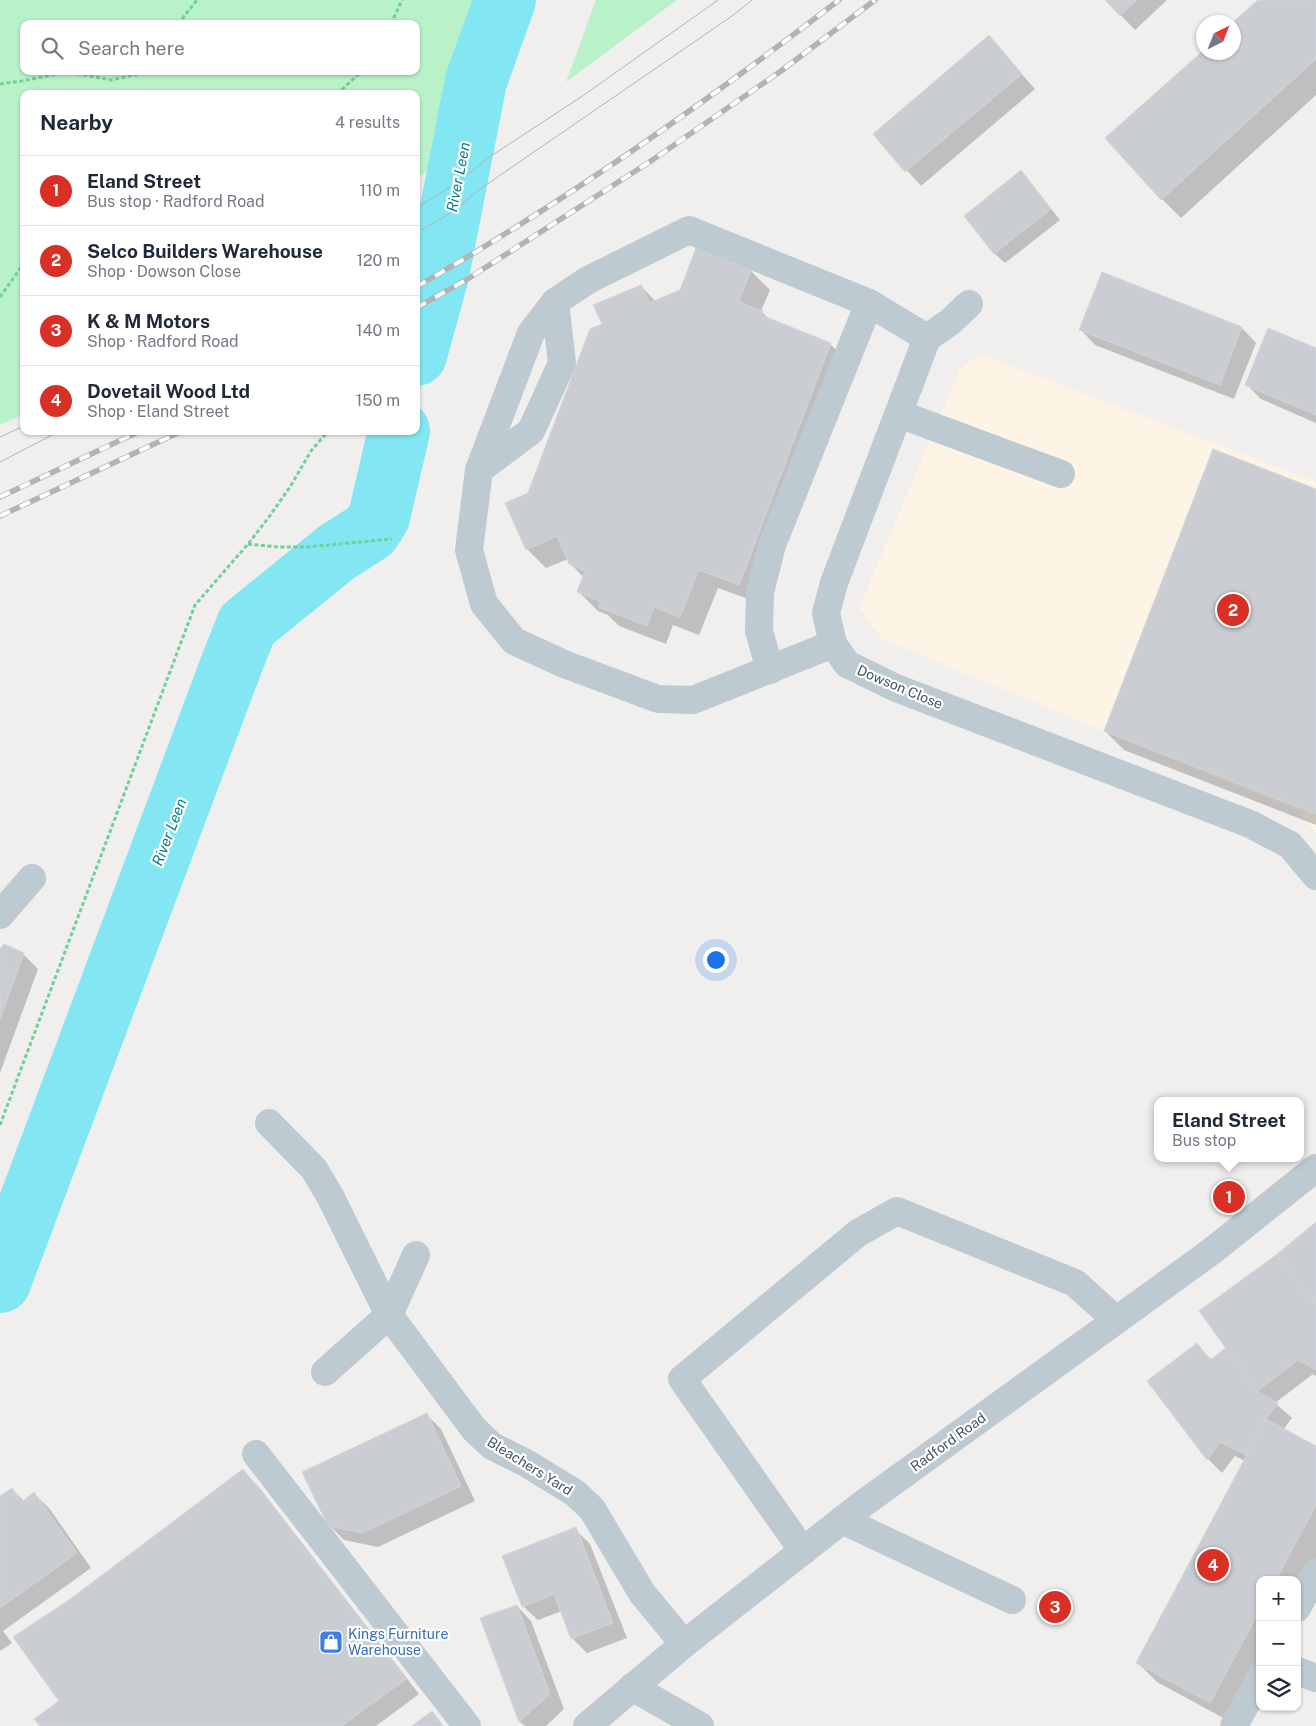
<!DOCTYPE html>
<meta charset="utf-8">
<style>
:root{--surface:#fff;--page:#f2f2f3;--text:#1f2937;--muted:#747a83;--line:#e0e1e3;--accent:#d93025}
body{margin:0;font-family:"Public Sans",sans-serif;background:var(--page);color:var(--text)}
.controls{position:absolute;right:15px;bottom:15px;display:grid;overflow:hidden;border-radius:10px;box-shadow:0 1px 4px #0004}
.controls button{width:45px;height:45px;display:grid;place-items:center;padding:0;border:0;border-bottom:1px solid var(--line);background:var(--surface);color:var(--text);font:25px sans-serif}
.compass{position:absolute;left:1196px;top:15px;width:45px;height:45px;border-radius:50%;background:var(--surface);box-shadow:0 1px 4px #0004;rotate:43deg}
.you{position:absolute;left:715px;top:959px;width:18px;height:18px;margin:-12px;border:4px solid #fff;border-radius:50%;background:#1a73e8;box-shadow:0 0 0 8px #1a73e833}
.badge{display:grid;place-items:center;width:32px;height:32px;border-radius:50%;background:var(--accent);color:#fff;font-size:16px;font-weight:700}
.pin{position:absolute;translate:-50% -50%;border:2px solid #fff;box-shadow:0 1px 5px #0006}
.popup{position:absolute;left:1154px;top:1097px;width:150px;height:65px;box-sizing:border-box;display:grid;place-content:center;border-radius:10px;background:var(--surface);filter:drop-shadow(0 1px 4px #0005);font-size:16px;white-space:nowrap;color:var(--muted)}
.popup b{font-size:19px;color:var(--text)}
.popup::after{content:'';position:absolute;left:50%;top:100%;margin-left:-10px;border:10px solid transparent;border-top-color:var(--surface)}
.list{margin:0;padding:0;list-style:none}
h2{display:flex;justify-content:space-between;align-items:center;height:65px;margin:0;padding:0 20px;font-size:21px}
h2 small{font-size:16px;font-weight:400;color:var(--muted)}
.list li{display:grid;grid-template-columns:32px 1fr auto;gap:15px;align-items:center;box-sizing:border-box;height:70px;padding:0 20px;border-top:1px solid var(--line)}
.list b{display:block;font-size:19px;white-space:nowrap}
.list p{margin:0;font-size:16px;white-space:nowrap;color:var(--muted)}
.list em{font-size:16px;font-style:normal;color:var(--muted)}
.icon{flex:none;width:28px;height:28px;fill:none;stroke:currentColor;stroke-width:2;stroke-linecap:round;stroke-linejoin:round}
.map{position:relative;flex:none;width:1316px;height:1726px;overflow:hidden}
.search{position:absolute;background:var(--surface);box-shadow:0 1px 4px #0004;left:20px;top:20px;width:400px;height:55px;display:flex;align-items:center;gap:12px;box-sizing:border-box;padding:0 18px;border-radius:10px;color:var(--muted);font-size:19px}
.panel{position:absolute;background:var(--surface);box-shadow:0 1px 4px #0004;left:20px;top:90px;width:400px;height:345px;border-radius:10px}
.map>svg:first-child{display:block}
.commercial{fill:#fdf4e5}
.green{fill:#b9f2c9;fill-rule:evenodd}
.shadow{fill:#0003}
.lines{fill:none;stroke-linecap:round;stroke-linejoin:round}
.river{stroke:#82e7f2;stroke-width:62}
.building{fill:#caced3;stroke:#d1d5da}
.path{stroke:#6ed296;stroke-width:3;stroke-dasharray:4 2.5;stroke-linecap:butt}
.minor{stroke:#bdcad1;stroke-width:28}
.tram{stroke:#b0b4b9;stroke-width:1}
.rail-casing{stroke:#b0b4b9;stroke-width:5.5}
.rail{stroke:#fff;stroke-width:4;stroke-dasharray:11;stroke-linecap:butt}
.labels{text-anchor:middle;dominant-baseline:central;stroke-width:4.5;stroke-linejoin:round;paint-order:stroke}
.street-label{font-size:14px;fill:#45545d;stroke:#fff}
.shop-label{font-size:14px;fill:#366cbe;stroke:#fff;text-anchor:start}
.water-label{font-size:15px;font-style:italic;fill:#067c8a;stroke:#fff}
</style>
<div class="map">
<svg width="1316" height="1726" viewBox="0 0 1316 1726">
<rect width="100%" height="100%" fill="#f1eeee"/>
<polygon class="commercial" points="980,354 1316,482 1316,833 1298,811 882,639 859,608 960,369"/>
<g class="green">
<path d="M0 0H482L451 145 442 162 416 178V94H24V414L0 425ZM24 24H416V71H24Z"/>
<polygon points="596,0 677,0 566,82"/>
</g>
<g class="shadow">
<polygon points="1106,0 1167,0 1135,30"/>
<polygon points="1260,0 1316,0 1316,95 1181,218 1162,199 1204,52 1234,52 1234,24"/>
<polygon points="989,37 1035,89 921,186 874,134"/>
<polygon points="1021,172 1030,182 1060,220 1005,263 995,254 966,216"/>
<polygon points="751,271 770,290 761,311 771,321 830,344 850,363 759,603 718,588 699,635 673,625 666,644 619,626 608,615 598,611 579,592 584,578 570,563 568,559 546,568 527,549 529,494 603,324 641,286 656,302"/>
<polygon points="1103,274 1242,328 1256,343 1234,399 1095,345 1081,330"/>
<polygon points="1316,349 1316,423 1261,399 1246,384"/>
<polygon points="1316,490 1316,825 1124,750 1105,731"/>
<polygon points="0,951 23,954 38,969 0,1073"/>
<polygon points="1316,1224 1316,1376 1313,1374 1275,1403 1292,1418 1283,1430 1316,1448 1316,1559 1297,1594 1297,1580 1260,1580 1260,1664 1229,1721 1157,1682 1138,1663 1245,1461 1235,1456 1222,1473 1208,1459 1149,1381 1197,1345 1212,1360 1228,1349 1276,1256"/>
<polygon points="427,1415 441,1429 475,1501 378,1547 344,1540 329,1525"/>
<polygon points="243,1471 257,1485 419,1694 376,1726 41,1726 61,1701 70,1601"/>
<polygon points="12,1489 24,1501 34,1494 49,1508 91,1568 3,1631 12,1643 0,1651 0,1498"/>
<polygon points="575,1529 590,1544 627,1638 587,1653 572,1638 562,1611 538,1620 523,1606"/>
<polygon points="517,1606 531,1621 564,1709 546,1726 525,1726 520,1722 482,1619"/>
</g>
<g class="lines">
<g class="river">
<polyline points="416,355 438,275 476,81 505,0"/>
<polyline points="0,1282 232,663 247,625 337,552 370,531 379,517 399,431"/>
</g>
</g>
<g class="building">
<polygon points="1105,0 1137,0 1120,16"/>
<polygon points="1258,0 1316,0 1316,59 1161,200 1105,138 1204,50 1204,52 1234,52 1233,22"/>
<polygon points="989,35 1022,74 905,172 873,134"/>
<polygon points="1021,170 1051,209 994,254 964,216"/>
<polygon points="696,248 751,270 739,302 763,311 761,315 831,343 739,585 699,570 680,617 654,607 647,626 598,607 601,602 577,592 585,571 569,564 557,536 526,550 505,503 528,493 590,329 602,324 593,305 641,285 649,303 680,290"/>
<polygon points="1102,272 1242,327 1220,385 1079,330"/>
<polygon points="1268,328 1316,348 1316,415 1245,385"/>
<polygon points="1213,449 1316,489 1316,814 1104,731"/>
<polygon points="4,944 24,953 0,1019 0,949"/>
<polygon points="1316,1222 1316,1305 1276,1255"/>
<polygon points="1276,1255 1316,1305 1316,1370 1298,1360 1257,1391 1199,1311"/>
<polygon points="1197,1343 1210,1360 1226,1348 1257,1391 1278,1403 1266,1419 1247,1455 1220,1442 1207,1460 1147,1381"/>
<polygon points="427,1413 461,1486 363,1533 328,1526 302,1472"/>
<polygon points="1266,1419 1316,1446 1316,1505 1276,1580 1260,1580 1260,1610 1210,1703 1136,1663"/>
<polygon points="243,1469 406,1679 342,1726 40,1726 34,1719 59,1701 13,1637 69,1600"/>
<polygon points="12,1488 22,1502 34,1492 77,1553 0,1608 0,1496"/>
<polygon points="576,1527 613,1623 571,1639 554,1594 522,1607 502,1556"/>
<polygon points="517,1605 550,1694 519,1722 480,1618"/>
<polygon points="432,1711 443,1726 412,1726"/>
</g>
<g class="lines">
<g class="path">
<polyline points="178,24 197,0"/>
<polyline points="391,24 402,0"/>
<polyline points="0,84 22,81 68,72 111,80 143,73 144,71"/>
<polyline points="337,94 362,71"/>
<polyline points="0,297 24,263"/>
<polyline points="248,544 278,547 307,547 392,539"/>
<polyline points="0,1125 195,605 248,544 269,517 290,487 311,451 328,431"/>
</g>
<g class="minor">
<polyline points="969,304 950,322 927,338 834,583 826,613 833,644 847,664 896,688 1250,824 1290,845 1316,876"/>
<polyline points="899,414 1061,474"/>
<polyline points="479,470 531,431 562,363 555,302"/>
<polyline points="833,644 693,700 658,699 564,664 514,641 484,604 469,550 479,470 531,333 555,302 588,280 689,230 869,303 927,338"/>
<polyline points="770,670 759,631 760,592 772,545 869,303"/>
<polyline points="0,915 32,878"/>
<polyline points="269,1123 314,1169 330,1196 389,1315 474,1429 492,1446 526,1463 575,1493 592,1509 642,1593 684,1644"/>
<polyline points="325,1372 389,1315 416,1255"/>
<polyline points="256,1454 467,1726"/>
<polyline points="842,1520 1012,1600"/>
<polyline points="803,1551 682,1379 858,1233 897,1211 1075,1283 1116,1320"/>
<polyline points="1297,1608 1316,1573"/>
<polyline points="1297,1671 1316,1678"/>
<polyline points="632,1687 700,1726"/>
<polyline points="587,1726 684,1644 864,1503 1212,1251 1316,1168"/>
<polyline points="1234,1726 1260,1678"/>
</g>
<g class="tram">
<polyline points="416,208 460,181 485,160 584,95 718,0"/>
<polyline points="416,233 454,211 480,189 732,16 752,0"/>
<polyline points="0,437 24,426"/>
<polyline points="0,462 60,431"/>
</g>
<g class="rail-casing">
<g id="rail">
<path d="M416 287C565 202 704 104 839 0"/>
<polyline points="416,308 466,280 651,161 781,71 875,0"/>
<polyline points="0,497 140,431"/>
<polyline points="0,516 182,431"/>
</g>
</g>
<use href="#rail" class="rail"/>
</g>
<defs>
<g id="shop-square" transform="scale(1.25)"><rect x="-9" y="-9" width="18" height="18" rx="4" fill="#3f7fe0" stroke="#fff"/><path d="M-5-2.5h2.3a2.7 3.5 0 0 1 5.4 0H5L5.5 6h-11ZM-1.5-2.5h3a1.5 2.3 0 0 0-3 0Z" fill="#fff"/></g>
</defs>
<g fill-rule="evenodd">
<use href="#shop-square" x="331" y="1642"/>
</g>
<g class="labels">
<g class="street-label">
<text transform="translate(900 687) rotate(23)">Dowson Close</text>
<text transform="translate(948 1442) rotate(-36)">Radford Road</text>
<text transform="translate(530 1466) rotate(32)">Bleachers Yard</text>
</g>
<g class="shop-label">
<text x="348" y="1634">Kings Furniture<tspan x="348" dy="16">Warehouse</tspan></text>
</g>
<g class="water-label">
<text transform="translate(458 177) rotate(-79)">River Leen</text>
<text transform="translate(169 832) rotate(-69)">River Leen</text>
</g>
</g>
</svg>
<div class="controls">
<button>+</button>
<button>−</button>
<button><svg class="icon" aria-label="layers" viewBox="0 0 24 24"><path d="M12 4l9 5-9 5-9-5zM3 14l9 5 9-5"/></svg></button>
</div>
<svg class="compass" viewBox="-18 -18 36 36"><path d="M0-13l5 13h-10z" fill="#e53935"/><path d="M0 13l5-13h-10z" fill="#747a83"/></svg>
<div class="you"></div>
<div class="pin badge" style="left:1229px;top:1197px">1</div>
<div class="popup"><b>Eland Street</b>Bus stop</div>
<div class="pin badge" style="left:1233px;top:610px">2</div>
<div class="pin badge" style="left:1055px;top:1607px">3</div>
<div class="pin badge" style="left:1213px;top:1565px">4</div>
<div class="search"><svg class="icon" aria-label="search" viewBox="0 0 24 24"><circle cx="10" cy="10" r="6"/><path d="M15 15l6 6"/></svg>Search here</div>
<section class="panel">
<h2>Nearby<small>4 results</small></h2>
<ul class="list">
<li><span class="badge">1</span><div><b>Eland Street</b><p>Bus stop · Radford Road</p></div><em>110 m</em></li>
<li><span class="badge">2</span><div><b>Selco Builders Warehouse</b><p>Shop · Dowson Close</p></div><em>120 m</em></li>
<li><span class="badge">3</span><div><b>K &amp; M Motors</b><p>Shop · Radford Road</p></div><em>140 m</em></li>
<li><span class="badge">4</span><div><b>Dovetail Wood Ltd</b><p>Shop · Eland Street</p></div><em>150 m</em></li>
</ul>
</section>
</div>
